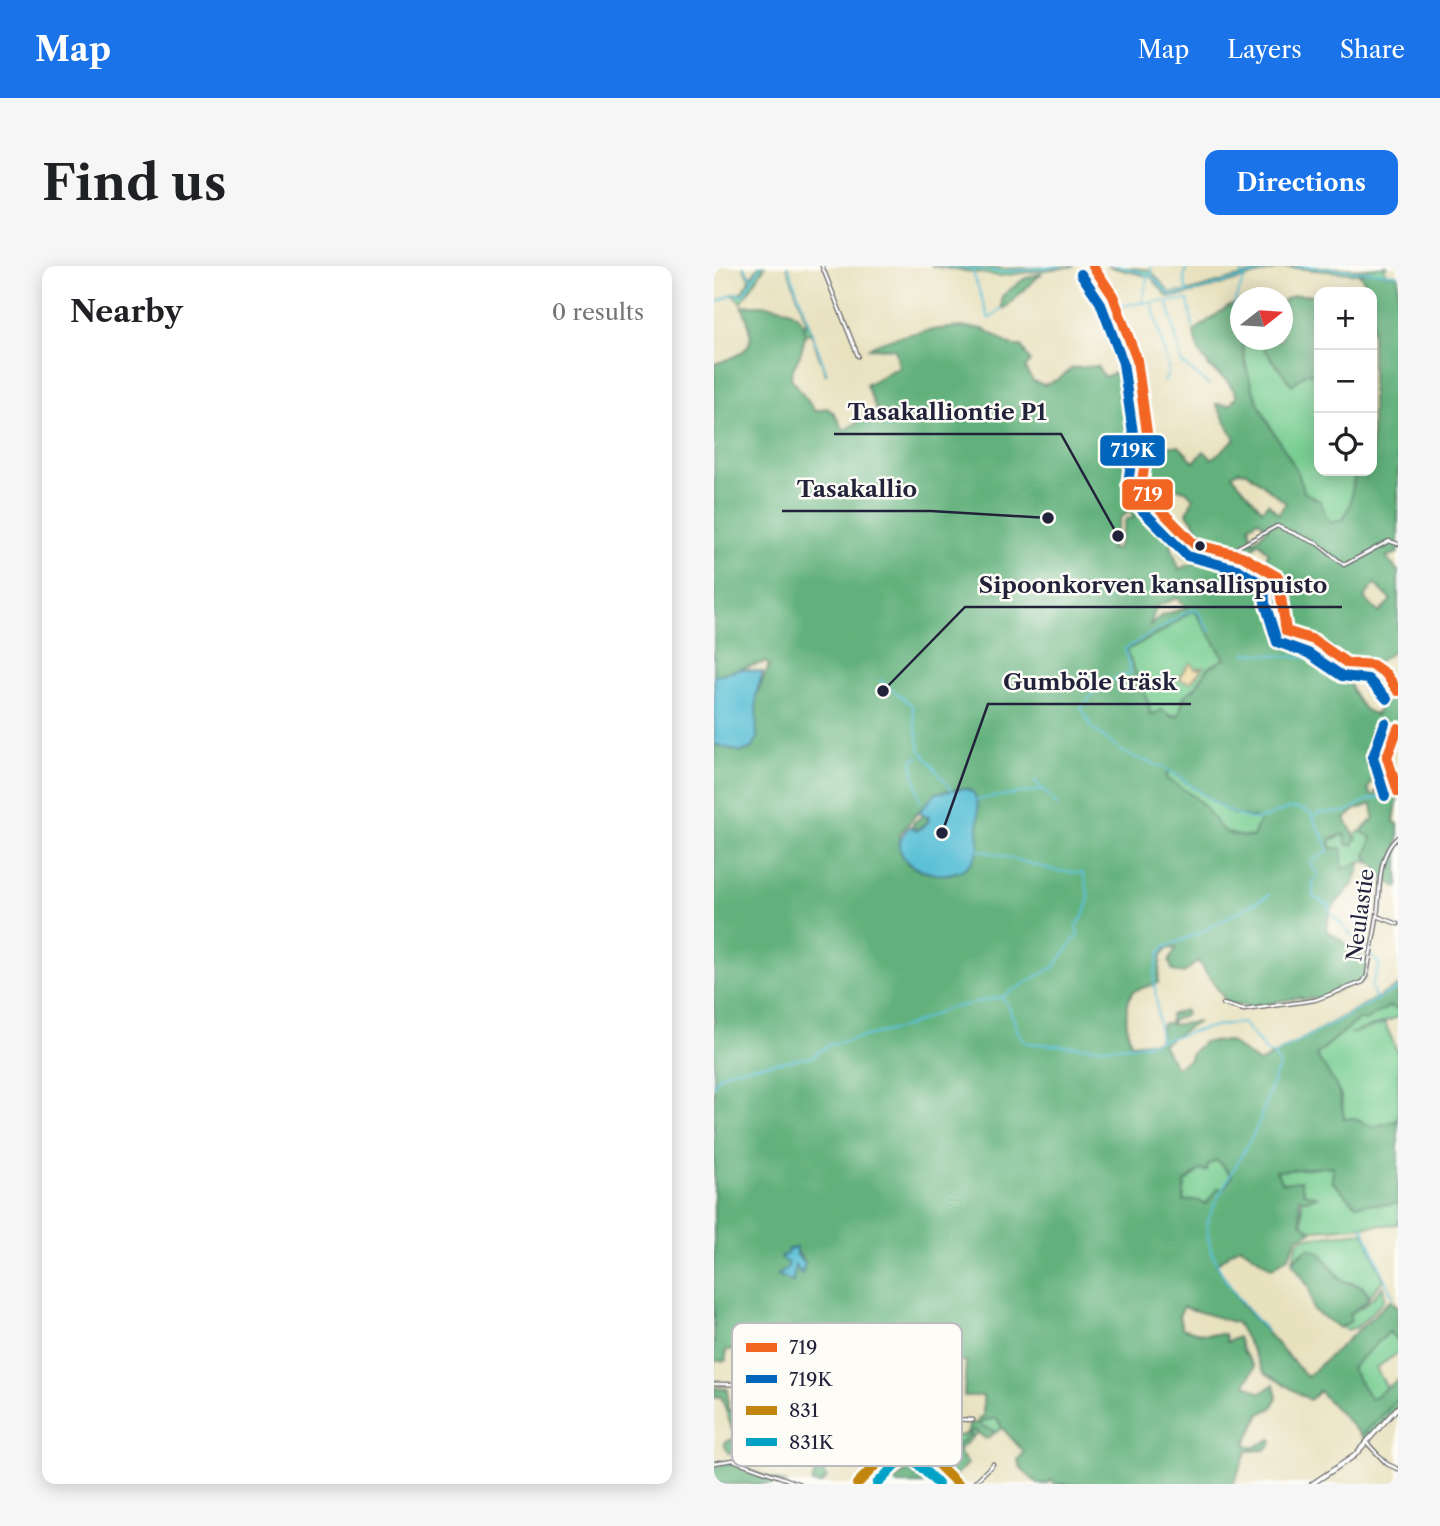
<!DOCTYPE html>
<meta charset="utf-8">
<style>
:root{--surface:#fff;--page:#f6f6f6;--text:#202124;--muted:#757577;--line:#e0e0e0;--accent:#1a73e8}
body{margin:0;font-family:"Libre Caslon Text",serif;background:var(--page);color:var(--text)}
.controls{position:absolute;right:21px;top:21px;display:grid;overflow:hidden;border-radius:14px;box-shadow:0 4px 18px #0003}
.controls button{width:63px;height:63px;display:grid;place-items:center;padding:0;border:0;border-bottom:2px solid var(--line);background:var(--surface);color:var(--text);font:35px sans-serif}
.compass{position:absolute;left:516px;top:21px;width:63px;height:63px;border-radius:50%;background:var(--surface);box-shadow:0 4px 18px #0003;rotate:73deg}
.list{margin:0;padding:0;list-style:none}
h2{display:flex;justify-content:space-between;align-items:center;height:91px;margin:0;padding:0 28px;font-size:30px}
h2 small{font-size:23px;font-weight:400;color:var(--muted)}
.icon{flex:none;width:38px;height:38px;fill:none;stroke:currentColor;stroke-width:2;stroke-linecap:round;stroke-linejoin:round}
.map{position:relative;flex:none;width:684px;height:1218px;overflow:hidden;border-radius:14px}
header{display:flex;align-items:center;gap:42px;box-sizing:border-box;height:98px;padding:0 35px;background:var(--accent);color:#fff}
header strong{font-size:33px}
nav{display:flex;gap:38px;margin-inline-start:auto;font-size:24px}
.intro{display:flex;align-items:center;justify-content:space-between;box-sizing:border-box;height:168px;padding:0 42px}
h1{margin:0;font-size:49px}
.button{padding:18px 32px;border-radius:14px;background:var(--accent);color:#fff;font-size:24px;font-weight:700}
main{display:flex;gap:42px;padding:0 42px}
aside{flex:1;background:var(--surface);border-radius:14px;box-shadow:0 4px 18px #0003}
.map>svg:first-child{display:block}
.green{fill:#78ce92;stroke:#4d7866;stroke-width:2;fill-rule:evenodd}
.forest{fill:#62b17c;stroke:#426a5c;stroke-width:2;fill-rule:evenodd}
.sand{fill:#eeda9e;stroke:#887e6c;stroke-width:2}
.water{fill:#58bfd6;stroke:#3d7088;stroke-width:2}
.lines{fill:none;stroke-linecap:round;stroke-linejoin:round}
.stream{stroke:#58bfd6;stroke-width:2}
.minor-casing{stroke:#676569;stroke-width:5}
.tertiary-casing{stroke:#676569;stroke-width:6}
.minor{stroke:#fff;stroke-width:2.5}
.tertiary{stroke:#fff;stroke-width:3.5}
.bus-1-casing{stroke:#fdfcf7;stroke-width:16}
.bus-2-casing{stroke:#fdfcf7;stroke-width:16}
.bus-3-casing{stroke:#fdfcf7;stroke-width:16}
.bus-4-casing{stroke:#fdfcf7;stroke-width:16}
.bus-1{stroke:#f26522;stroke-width:10}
.bus-2{stroke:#0065bd;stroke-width:10}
.bus-3{stroke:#c2850f;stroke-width:10}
.bus-4{stroke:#02a2c7;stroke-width:10}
.bus-dot{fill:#22223b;stroke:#fdfcf7;stroke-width:2.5}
.labels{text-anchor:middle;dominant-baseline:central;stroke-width:5;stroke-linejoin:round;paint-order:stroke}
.street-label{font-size:21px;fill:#22223b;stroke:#fdfcf7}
.key{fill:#fdfcf7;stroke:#bbbbbf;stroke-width:2}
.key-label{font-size:19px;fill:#22223b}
.leader{fill:none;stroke:#22223b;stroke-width:2.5}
.callout-dot{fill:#22223b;stroke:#fdfcf7;stroke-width:2.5}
.callout-label{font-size:23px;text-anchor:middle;font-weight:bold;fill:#22223b;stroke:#fdfcf7;stroke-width:5;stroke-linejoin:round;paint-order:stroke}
.line-badge{stroke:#fdfcf7;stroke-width:2.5}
.badge-label{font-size:19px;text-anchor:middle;font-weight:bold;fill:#fff}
</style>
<header>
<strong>Map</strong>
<nav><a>Map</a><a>Layers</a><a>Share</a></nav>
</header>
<div class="intro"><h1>Find us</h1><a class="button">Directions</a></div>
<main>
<aside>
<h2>Nearby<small>0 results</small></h2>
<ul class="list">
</ul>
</aside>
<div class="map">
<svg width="684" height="1218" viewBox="0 0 684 1218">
<rect width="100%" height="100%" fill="#fdfcf7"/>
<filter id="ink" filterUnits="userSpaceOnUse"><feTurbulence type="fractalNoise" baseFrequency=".0143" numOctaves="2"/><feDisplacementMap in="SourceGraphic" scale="14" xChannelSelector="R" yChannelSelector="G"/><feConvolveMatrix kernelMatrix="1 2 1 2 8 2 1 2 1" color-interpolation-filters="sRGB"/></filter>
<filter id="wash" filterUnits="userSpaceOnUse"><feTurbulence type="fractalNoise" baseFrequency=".00686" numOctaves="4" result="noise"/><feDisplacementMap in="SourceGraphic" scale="28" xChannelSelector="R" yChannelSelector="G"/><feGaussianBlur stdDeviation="1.57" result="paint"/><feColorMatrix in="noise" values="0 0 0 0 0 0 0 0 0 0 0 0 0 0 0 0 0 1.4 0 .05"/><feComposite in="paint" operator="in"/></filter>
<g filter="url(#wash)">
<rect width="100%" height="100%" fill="#e8e1be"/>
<g class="green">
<polygon points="29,0 37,11 45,0 51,0 27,37 18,28 27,27 36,14"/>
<polygon points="73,0 112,109 97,67 89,69 87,59 91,60 92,54"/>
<polygon points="217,0 293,3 361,0 286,10"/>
<polygon points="393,0 436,4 456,27 472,26 563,0 644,3 674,0 670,1 673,21 684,22 684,272 643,302 559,224 523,169 539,157 522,121 494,101 526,74 568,74 600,29 605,29 605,205 658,205 658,26 646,26 655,25 646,8 571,1 467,30 454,31 437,11"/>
<polygon points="466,266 478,279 471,291 465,282 468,276 463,269"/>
<path d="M476 345H481L511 393 495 401 481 422 470 430 466 449H437L412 384 448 366ZM476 398 482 403 489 401 477 415 467 414 466 410Z"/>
<path d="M455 505 518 548 546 553 539 571C500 570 508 561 488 538 479 528 463 520 452 512Z"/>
<polygon points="647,565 659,572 652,590 655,597 647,595 628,604 628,582 617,582 616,572 622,573 630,568 642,572 640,569"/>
<polygon points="676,740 684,743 684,751 636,768 671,757 684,788 684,850 682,855 659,861 638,852 630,854 627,829 589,776 602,789 645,753 651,755"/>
<polygon points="503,894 518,910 509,924 504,922 492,938 469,935 471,916 486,904 492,905 493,899"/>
<polygon points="644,898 684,904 684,958 589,965 587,916 569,918 561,905"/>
<polygon points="650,966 670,1014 655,1030 648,1020 628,1014 606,987 587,987 579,993 584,976 590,972"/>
<polygon points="670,1020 670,1035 643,1061 633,1064 628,1061 637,1055 635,1048 651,1039"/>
<polygon points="676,1065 684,1075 684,1087 662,1102 673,1122 657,1133 637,1102"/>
<polygon points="684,1133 684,1139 652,1175 648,1170"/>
<polygon points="283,1152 288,1162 282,1166 266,1159 266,1156"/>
<path d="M260 1164 264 1166C256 1172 244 1187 233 1192L239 1197 235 1205 222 1192 233 1181 230 1168 247 1170Z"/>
</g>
<g class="forest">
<path d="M652 5 684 9V287L672 291 684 305V383L660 398 633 396 601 372 574 364 566 334 565 310 546 300 555 287 545 276 531 290 500 283 473 247 479 233 472 224 450 221 433 207 450 180H465L480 196 490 185 498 193 521 173 502 138 516 139 523 130C510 102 483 104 480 65L516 39 526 37C527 82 531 114 553 155 566 180 584 198 590 226L606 235 615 257 629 254 636 239 641 205H658V26H646L655 25 646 7ZM524 205 533 206 572 237 564 248 554 237 548 244 518 209ZM544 254 554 262 539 276 535 260ZM661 318 677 334 665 347 650 332Z"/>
<polygon points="328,7 291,42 288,42 288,30 310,13"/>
<polygon points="581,29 605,29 605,109 592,107 578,119 543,74 568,74 569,34"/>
<path d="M46 39C76 40 100 49 87 86 84 96 78 100 77 112L101 145 113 142 120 147 130 164 163 145 152 119 185 101 181 83 155 82C174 69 245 57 268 63 281 66 294 83 307 80L316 95 311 103 319 115 330 119 345 113 358 102 383 100 390 111 401 107 407 114 425 111 431 164 423 175 422 193H412L409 209 426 217 418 222 417 231 425 234 430 224 462 262 457 279 465 303 488 294 493 283C508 287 563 302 564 319 565 334 564 352 571 366L599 375 632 399 658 400 671 409 684 428V458L654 523 657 529 672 527 675 515 678 522 676 529 684 528 680 556 684 558V622L661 607 662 601 652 590 658 572 647 565 660 552 658 538 641 544 631 553 642 572 639 579H633L630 568 616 573 617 582H628V603L647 595 640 617 616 644 612 665C629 672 638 686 654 693L650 714 605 732 588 733 587 731 537 741 514 738 484 695 470 707 459 705 455 695 462 682 452 683 447 690 444 717 419 725C409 743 412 759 417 778L445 775 448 758 456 757V749L471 744 472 749 457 755 458 759 484 756 448 778 462 801 476 793 477 788 489 776 515 775 545 797 684 720V743L676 740 651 755 645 753 602 789C620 816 626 819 630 853L638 852 659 861 682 855 684 850V937C669 941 657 936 642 939L618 915 619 900 562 905 569 917 587 915 590 927 603 931 592 934 585 932 587 956 598 966 583 972 575 990 558 1002 526 980 502 998 527 1038 593 1111 677 1034 684 1041V1075L675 1066 637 1102 657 1133 684 1114V1133L648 1170 605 1125 596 1134 551 1107 523 1057 469 1041 465 1050 468 1062 489 1068H511L513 1076 524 1071 529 1085 541 1101 531 1118 547 1127 560 1118 563 1132 558 1142 546 1148 531 1178 539 1182 557 1173 558 1177 551 1184 533 1185 519 1218H341L337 1214 333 1218H324L307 1203 304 1194 310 1186 288 1162 283 1152 266 1156 267 1160 282 1166 272 1173 260 1164 253 1167 256 1157H264V1152L269 1151V1130H250L252 1095H239V1086L191 1081 189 1096 178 1095V1138L169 1130 175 1126 172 1123 175 1117 166 1112 150 1130 143 1123 127 1136 125 1134 139 1120 134 1109 133 1096 124 1094 123 1084 80 1083 79 1095H56L55 1084H12V1095H0V1107V478L27 485 38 482 42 429 55 400 52 396 0 410V98C41 85 43 76 28 40ZM416 246 420 252 412 253 403 283 396 284 407 251ZM463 332 473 342 448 349 435 361 443 340ZM481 345 511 393 495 401 481 422 470 430 465 449 458 451 448 444 436 449 435 438 412 384 448 366 476 346ZM642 409 658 416 668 436 662 449C646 444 641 431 635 416ZM455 505 518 548 546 553 539 571C502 570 508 561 488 538 479 528 463 520 452 512ZM255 523C271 551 263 568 255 598 233 611 213 612 193 597L185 568C206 546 219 519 255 523ZM503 894 518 910 510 923 504 922 492 938 482 934 469 935 471 916 486 904 493 905 494 899ZM82 983 91 998 88 1007 81 998 79 1015 66 1007 74 1003V986Z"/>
<polygon points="211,548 215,555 200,565 199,557"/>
<path d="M593 983C612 983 614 1003 627 1013 638 1022 644 1013 655 1030L652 1036 635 1048 637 1055 626 1062 599 1044 595 1022 578 996Z"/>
<polygon points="0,1122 14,1123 14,1144 23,1144 24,1157 73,1156 69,1163 76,1164 76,1173 68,1173 69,1167 58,1169 52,1162 49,1162 50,1166 41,1163 37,1173 24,1169 17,1188 14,1187 10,1177 21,1172 7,1130 0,1132"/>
<polygon points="138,1163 144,1170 140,1174 149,1183 147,1185 138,1176 108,1204 113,1212 107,1218 98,1217 103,1201 88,1195 95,1190 95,1180 108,1193"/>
<polygon points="257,1168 260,1170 244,1185 254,1198 241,1210 235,1205 239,1197 233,1191 240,1188 244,1178"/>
<polygon points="14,1197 74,1218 0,1218 0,1201"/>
<polygon points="195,1202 202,1210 211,1202 216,1208 222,1203 231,1213 226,1218 215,1214 210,1218 183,1218 181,1216"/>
</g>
<polygon class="sand" points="476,397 482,403 489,401 477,416 467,414 466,410"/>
<g class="water">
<polygon points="28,403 49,406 42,429 43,473 38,482 27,486 0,478 0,410"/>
<path d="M250 522 259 526C266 538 264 548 264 562 264 569 266 577 264 584 248 634 155 597 196 560L203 565 214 556 215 550 204 547 222 527Z"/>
<polygon points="82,982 82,988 91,998 87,1008 81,999 79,1016 64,1009 74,1002 74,997 67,993 68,990 73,988 74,983"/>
</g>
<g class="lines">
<g class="stream">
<polyline points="30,0 38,14"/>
<polyline points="74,0 113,108"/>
<polyline points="230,0 289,6 346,0"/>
<polyline points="381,0 405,40 427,37"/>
<polyline points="404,0 437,9 456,29 479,26 567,0"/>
<polyline points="582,0 684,8"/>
<polyline points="258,4 275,53 288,42"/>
<polyline points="437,9 437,0"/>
<polyline points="528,9 528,0"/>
<polyline points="537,9 538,0"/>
<polyline points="434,10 428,37 474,34 479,61"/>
<polyline points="473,26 470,12 473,0"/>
<polyline points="0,37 19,28 29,29 47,0"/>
<polyline points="438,37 454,101 454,108 450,116"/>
<polyline points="454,37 468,97 495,119"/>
<polyline points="520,38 530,13"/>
<polyline points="531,387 620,394"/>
<polyline points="166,414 198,439 206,484 233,518"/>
<polyline points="375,433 385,419 417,407 411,383 475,345 483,344 496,365"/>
<polyline points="374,435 367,441 378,462 404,482"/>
<path d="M406 484C409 488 441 498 450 502 480 517 504 547 537 553 561 556 570 531 598 548 599 560 611 566 614 585L596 596 604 610 599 615V631L617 640 614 644 666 699 657 720 661 732"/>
<polyline points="204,491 198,494 206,536"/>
<polyline points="320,514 343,539"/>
<polyline points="235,520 238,524"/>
<polyline points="679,528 684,528"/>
<polyline points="271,532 329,524"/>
<polyline points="263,534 269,533"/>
<polyline points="599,552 605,547 632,546 651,535 677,528"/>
<polyline points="264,584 268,585"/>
<path d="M270 585 343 605 369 607C377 631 377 640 362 661L364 669 340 701 289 730"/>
<polyline points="446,774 440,711 446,686 451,681 485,667 555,629"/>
<path d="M0 820 4 811 17 804 98 791 114 779 191 761 233 743 287 731C301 743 298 763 312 777 349 779 393 785 430 778 463 772 495 758 529 757L552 785 559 789 684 722"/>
<polyline points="649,961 679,1031"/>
<path d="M553 1065C529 1040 488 992 494 954 497 940 530 886 539 869 551 847 554 821 566 799L560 790"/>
</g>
</g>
</g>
<g filter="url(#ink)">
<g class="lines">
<g class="minor-casing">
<g id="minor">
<polyline points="108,0 144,90"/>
<polyline points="515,286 563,260 604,278 630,299 675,275 684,278"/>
<polyline points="662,524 673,491"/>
<polyline points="663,650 684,658"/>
<path d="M509 738 530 744 601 734 649 716 653 710C655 689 661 670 663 650 667 624 662 589 684 571"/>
<polyline points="0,1118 105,1119 174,1188"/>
<polyline points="212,1152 213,1124 217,1113 208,1114 213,1124"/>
<polyline points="212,1152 259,1154"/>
<polyline points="101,1166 127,1140"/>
<polyline points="197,1171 244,1218"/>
<polyline points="653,1177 673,1198 684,1203"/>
<polyline points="0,1197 19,1194 86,1218"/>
<polyline points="143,1218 187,1173 197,1171 212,1152"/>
<polyline points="259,1218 279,1198"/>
</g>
</g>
<g class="tertiary-casing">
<g id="tertiary">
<polyline points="379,0 399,30 423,94 434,174 428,216 436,233 480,278 528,290 564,311 565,334 572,365 600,374 633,397 659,399 672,408 684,425"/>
<polyline points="684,462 673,491 684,526"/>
<polyline points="598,1218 640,1190 684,1141"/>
</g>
</g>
<use href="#minor" class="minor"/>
<use href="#tertiary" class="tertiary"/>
<g class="bus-1-casing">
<g id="bus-1">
<polyline points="379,0 399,30 423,94 434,174 428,216 436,233 480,278 528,290 564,311 572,365 600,374 633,397 659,399 672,408 684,425"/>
<polyline points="684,462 673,491 684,526"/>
</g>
</g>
<g class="bus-2-casing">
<g id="bus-2">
<polyline points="367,8 386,36 409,97 420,174 414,218 424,240 473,290 523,303 550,319 551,337 563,376 594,387 628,410 654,413 673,433"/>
<polyline points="671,530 659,491 671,457"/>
</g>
</g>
<g class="bus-3-casing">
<polyline id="bus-3" points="143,1218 187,1173 195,1170 244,1218"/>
</g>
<g class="bus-4-casing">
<polyline id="bus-4" points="163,1218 193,1187 224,1218"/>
</g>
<use href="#bus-1" class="bus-1"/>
<use href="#bus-2" class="bus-2"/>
<use href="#bus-3" class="bus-3"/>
<use href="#bus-4" class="bus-4"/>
</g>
</g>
<circle class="bus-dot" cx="486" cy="280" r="6"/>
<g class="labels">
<g class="street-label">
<text transform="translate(646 649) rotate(-82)">Neulastie</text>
</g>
</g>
<rect x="18" y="1057" width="230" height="143" rx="10" class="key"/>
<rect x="32" y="1077" width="31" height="9" fill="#f26522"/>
<rect x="32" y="1109" width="31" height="8" fill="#0065bd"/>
<rect x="32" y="1140" width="31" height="9" fill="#c2850f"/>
<rect x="32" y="1172" width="31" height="8" fill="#02a2c7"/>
<g class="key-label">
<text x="75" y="1088">719</text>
<text x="75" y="1120">719K</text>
<text x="75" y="1151">831</text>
<text x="75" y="1183">831K</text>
</g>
<path class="leader" d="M404 270L347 168H120M334 252L217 245H68M169 425L251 341H628M228 567L274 438H477"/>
<g class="callout-dot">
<circle cx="404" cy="270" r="7"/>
<circle cx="334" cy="252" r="7"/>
<circle cx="169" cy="425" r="7"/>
<circle cx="228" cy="567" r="7"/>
</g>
<g class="callout-label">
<text x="233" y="154">Tasakalliontie P1</text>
<text x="143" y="231">Tasakallio</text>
<text x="439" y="327">Sipoonkorven kansallispuisto</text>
<text x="376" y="424">Gumböle träsk</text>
</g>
<g class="line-badge">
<rect x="385" y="168" width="67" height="33" rx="7" fill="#0065bd"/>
<rect x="407" y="212" width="53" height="33" rx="7" fill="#f26522"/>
</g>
<g class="badge-label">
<text x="419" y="191">719K</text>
<text x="434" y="235">719</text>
</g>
</svg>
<div class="controls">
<button>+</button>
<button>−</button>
<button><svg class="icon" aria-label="locate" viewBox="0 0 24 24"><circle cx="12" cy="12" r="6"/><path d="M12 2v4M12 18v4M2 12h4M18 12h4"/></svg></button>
</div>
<svg class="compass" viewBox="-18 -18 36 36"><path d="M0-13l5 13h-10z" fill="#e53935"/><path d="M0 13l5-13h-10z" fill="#757577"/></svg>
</div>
</main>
